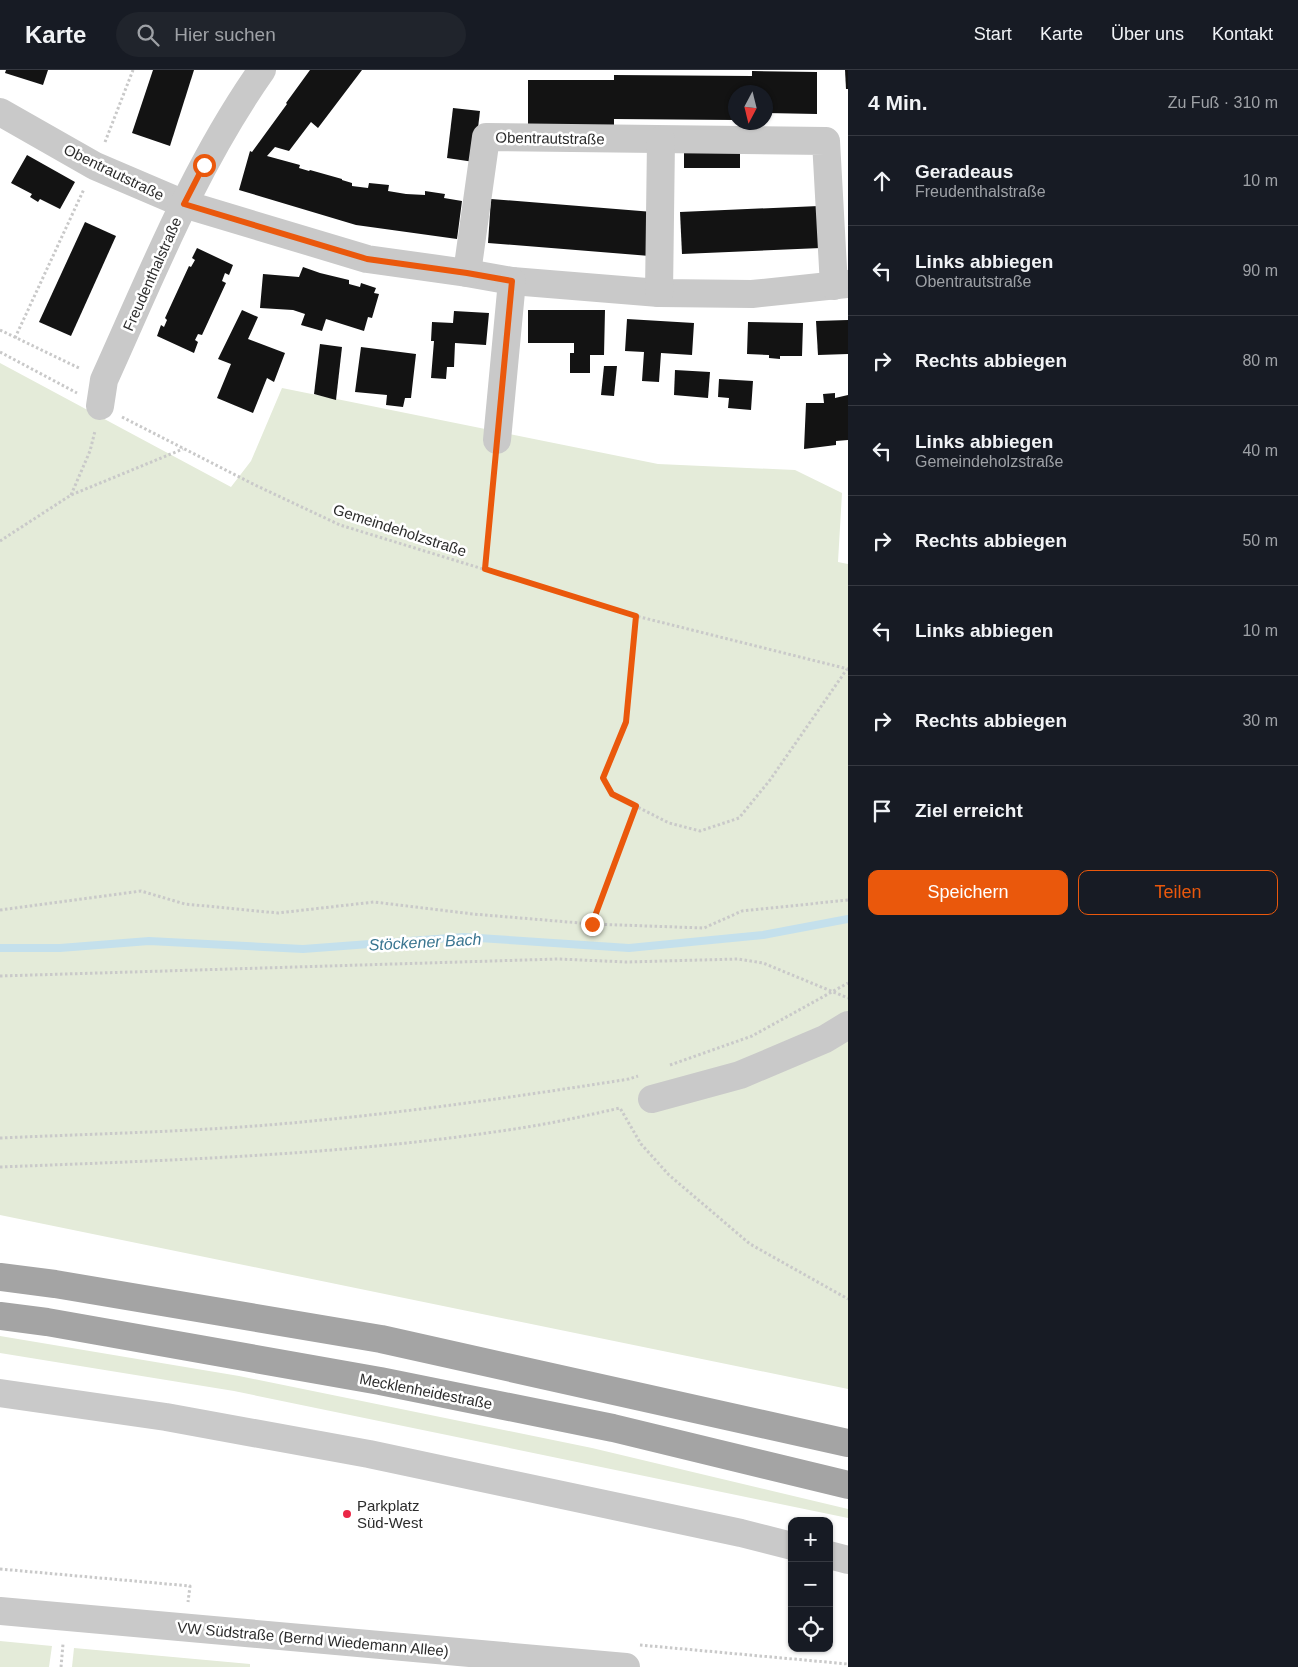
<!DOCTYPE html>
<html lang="de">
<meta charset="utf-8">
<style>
:root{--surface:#171b24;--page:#20242c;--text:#f1f3f6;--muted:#9ea1a6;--line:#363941;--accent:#ea580c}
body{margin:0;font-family:Helvetica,sans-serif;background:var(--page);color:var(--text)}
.controls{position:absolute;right:15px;bottom:15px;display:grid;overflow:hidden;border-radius:10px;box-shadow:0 1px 4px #0004}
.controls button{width:45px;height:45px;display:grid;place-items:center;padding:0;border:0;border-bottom:1px solid var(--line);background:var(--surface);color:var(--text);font:25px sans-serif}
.compass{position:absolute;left:728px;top:15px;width:45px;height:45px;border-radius:50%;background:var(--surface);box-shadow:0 1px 4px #0004;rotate:187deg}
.stop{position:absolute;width:15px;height:15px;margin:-11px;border:4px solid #ea580c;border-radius:50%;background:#fff}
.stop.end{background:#ea580c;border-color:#fff;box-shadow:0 1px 5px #0008}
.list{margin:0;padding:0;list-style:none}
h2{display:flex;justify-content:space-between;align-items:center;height:65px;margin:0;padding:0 20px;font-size:21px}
h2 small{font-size:16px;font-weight:400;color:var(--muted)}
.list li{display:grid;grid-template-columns:32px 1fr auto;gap:15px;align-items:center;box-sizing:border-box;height:90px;padding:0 20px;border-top:1px solid var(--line)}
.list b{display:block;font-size:19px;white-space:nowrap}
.list p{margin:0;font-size:16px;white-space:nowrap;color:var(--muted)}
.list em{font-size:16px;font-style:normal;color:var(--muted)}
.actions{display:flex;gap:10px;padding:15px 20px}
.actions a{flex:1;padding:11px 0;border:1px solid var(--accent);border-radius:10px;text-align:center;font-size:18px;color:var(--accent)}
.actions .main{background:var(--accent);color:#fff}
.icon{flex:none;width:28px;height:28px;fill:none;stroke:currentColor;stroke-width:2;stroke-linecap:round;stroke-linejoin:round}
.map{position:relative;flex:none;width:848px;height:1597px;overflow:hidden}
header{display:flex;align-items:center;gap:30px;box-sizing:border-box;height:70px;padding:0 25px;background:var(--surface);border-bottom:1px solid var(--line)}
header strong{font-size:24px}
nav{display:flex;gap:28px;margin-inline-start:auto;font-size:18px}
.search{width:350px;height:45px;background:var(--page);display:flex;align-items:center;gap:12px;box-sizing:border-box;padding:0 18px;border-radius:28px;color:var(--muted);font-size:19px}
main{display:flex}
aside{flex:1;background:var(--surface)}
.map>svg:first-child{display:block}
.green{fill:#e4ebd9}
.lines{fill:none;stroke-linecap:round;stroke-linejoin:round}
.stream{stroke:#c4e0ec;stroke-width:8}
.building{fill:#131313}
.path{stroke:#c9c9c9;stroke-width:3;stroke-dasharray:2.5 2.5;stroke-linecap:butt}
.minor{stroke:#c9c9c9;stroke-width:28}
.major{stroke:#a4a4a4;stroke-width:28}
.route{stroke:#ea580c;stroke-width:6}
.poi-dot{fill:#ea2746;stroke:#fff;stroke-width:2}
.labels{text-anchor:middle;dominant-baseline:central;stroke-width:5;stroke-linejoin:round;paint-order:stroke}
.street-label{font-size:15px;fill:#2c2c2c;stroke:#fff}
.poi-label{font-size:15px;fill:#2c2c2c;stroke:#fff;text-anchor:start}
.water-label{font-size:16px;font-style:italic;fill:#397590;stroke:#fff}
</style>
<header>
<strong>Karte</strong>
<div class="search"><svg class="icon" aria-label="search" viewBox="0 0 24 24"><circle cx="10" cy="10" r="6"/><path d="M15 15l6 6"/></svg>Hier suchen</div>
<nav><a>Start</a><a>Karte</a><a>Über uns</a><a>Kontakt</a></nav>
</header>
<main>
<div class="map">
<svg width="848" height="1597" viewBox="0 0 848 1597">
<rect width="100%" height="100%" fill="#fff"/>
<g class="green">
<polygon points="0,293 231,417 251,391 282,318 658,394 795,400 842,423 838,492 848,494 848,1319 0,1145"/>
<polygon points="0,1266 239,1306 592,1378 848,1439 848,1448 234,1321 0,1283"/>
<polygon points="0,1571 52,1576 49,1597 0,1597"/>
<polygon points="74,1578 250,1594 250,1597 72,1597"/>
</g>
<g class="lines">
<polyline class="stream" points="0,878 60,878 149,871 303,879 463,867 629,878 763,865 848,849"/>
</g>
<g class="building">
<polygon points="6,0 48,0 43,15 5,3"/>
<polygon points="153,0 194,0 170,76 132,63"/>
<polygon points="310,0 362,0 318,58 311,52 289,81 275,77 267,86 300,95 299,98 309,101 310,100 342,109 342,110 352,113 352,116 368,118 369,113 389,115 388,121 406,124 425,125 425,121 445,124 444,128 462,131 457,169 356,155 239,120 250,81 252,82 287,34 286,33"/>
<polygon points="845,0 848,0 848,19 846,19"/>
<polygon points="752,1 817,2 817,44 766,43 766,22 736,22 736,50 614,49 614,56 528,56 528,10 614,10 614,5 752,6"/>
<polygon points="453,38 480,41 474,92 447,88"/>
<rect x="684" y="81" width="56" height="17"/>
<polygon points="27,85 75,112 60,139 40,129 38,132 30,127 32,124 11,113"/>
<polygon points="491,129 653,142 650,186 488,173"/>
<polygon points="819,136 821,178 682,184 680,142"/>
<polygon points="85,152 116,166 71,266 39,252"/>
<polygon points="197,178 233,195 229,205 225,203 222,211 226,213 202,265 198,264 195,270 198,272 194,283 157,266 161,255 164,257 167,250 165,248 189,196 191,197 195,190 192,188"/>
<polygon points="303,197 320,203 349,210 349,214 360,217 361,213 376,218 374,223 379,224 372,248 368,247 364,261 326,249 322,261 301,255 305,244 293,240 260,238 263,204 299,207"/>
<polygon points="242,240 258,247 248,269 285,283 274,312 267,308 253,343 217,328 231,294 218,289"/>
<polygon points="528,240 605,240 604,285 590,285 590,303 570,303 570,283 574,283 574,273 528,273"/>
<polygon points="454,241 489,243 486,275 455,273 454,297 447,297 446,309 431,308 434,271 431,271 432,252 453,253"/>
<polygon points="627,249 694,253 692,285 661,283 659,312 642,311 644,282 625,281"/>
<polygon points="848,250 848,284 818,285 816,251"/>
<polygon points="748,252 803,253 802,286 780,286 780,289 769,288 769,285 747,284"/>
<polygon points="320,274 342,277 336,330 314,324"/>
<polygon points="361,277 416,284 411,328 405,328 403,337 386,335 387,325 355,322"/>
<polygon points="604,296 617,296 614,326 601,325"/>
<polygon points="675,300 710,302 708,328 674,325"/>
<polygon points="719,309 753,311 751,340 728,338 729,328 718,327"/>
<polygon points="835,323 835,328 848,325 848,370 836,371 836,375 804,379 806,333 824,333 823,324"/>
</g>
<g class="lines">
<g class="path">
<polyline points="105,72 133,0"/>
<polyline points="0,260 81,299"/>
<polyline points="15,268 84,119"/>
<polyline points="0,282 77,323"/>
<polyline points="122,347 255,415 340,455 636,546 848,599"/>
<polyline points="71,425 90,381 95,361"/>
<polyline points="0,471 71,425 183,379"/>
<polyline points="485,499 494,395"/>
<polyline points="636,546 626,652 603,709 612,724 669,753 700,761 739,748 770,710 847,599"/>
<polyline points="0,840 141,821 185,834 278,843 374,832 473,844 592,854 704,858 742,841 848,830"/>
<polyline points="592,854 636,736"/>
<polyline points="0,906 558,889 627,892 738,889 763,893 848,928"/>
<polyline points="670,995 752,966 848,913"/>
<path d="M0 1068C89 1064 179 1062 268 1055 389 1045 509 1028 629 1009L638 1006"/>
<path d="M0 1097C176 1090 353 1085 527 1057 558 1052 589 1045 620 1038L641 1074 669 1105 750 1174 848 1229"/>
<polyline points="0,1499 190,1516 188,1532"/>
<polyline points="640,1575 848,1594"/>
<polyline points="61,1597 63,1574"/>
</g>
<g class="minor">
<polyline points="0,42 95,96 184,134 367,189 467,203 512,211 659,223 752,224 848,214"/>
<polyline points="467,203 486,67 826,71 834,216"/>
<polyline points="659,223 661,70"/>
<path d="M100 336 104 310C152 204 195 95 262 0"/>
<polyline points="497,370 512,211"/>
<polyline points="652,1029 740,1005 825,969 848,955"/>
<polyline points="0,1323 166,1347 369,1384 741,1463 792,1476"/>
<polyline points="829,1485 848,1490"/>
<polyline points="0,1541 626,1597"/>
</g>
<g class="major">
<polyline points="0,1207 55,1214 381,1269 848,1373"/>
<polyline points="0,1246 47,1252 380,1311 613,1358 848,1415"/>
</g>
</g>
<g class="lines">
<polyline class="route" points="204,95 184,134 367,189 467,203 512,211 485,499 636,546 626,652 603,708 612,724 636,736 592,854"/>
</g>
<circle class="poi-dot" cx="347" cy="1444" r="5"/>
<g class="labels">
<g class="street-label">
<text transform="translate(550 68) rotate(1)">Obentrautstraße</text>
<text transform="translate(114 102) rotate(26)">Obentrautstraße</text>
<text transform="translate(152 204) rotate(-66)">Freudenthalstraße</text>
<text transform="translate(400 460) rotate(18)">Gemeindeholzstraße</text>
<text transform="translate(426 1321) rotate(11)">Mecklenheidestraße</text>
<text transform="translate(313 1569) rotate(5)">VW Südstraße (Bernd Wiedemann Allee)</text>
</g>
<g class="poi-label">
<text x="357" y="1435">Parkplatz<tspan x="357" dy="17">Süd-West</tspan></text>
</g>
<g class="water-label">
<text transform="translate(425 872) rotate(-3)">Stöckener Bach</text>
</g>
</g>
</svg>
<div class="controls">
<button>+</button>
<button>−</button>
<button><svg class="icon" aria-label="locate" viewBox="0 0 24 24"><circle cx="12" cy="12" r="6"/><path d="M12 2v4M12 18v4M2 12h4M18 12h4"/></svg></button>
</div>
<svg class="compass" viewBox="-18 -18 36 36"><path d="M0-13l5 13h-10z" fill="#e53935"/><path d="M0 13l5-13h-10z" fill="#9ea1a6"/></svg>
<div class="stop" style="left:204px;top:95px"></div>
<div class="stop end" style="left:592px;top:854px"></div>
</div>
<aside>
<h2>4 Min.<small>Zu Fuß · 310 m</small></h2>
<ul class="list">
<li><svg class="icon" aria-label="ahead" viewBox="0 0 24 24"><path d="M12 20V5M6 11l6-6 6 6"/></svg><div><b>Geradeaus</b><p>Freudenthalstraße</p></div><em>10 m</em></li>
<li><svg class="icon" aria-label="left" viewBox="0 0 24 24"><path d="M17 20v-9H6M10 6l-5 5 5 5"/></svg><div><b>Links abbiegen</b><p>Obentrautstraße</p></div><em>90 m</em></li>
<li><svg class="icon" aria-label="right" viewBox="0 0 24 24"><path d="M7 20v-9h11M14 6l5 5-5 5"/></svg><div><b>Rechts abbiegen</b></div><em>80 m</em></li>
<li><svg class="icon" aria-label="left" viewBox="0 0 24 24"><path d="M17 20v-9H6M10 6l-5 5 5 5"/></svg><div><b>Links abbiegen</b><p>Gemeindeholzstraße</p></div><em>40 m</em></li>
<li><svg class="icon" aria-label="right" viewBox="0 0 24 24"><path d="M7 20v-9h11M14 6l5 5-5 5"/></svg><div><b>Rechts abbiegen</b></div><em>50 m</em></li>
<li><svg class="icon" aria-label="left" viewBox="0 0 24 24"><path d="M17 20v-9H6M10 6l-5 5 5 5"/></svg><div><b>Links abbiegen</b></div><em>10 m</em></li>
<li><svg class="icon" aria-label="right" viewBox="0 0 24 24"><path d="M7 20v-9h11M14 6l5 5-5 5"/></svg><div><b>Rechts abbiegen</b></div><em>30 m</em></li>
<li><svg class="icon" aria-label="arrive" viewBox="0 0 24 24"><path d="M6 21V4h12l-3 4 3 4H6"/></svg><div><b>Ziel erreicht</b></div></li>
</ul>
<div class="actions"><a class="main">Speichern</a><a>Teilen</a></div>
</aside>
</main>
